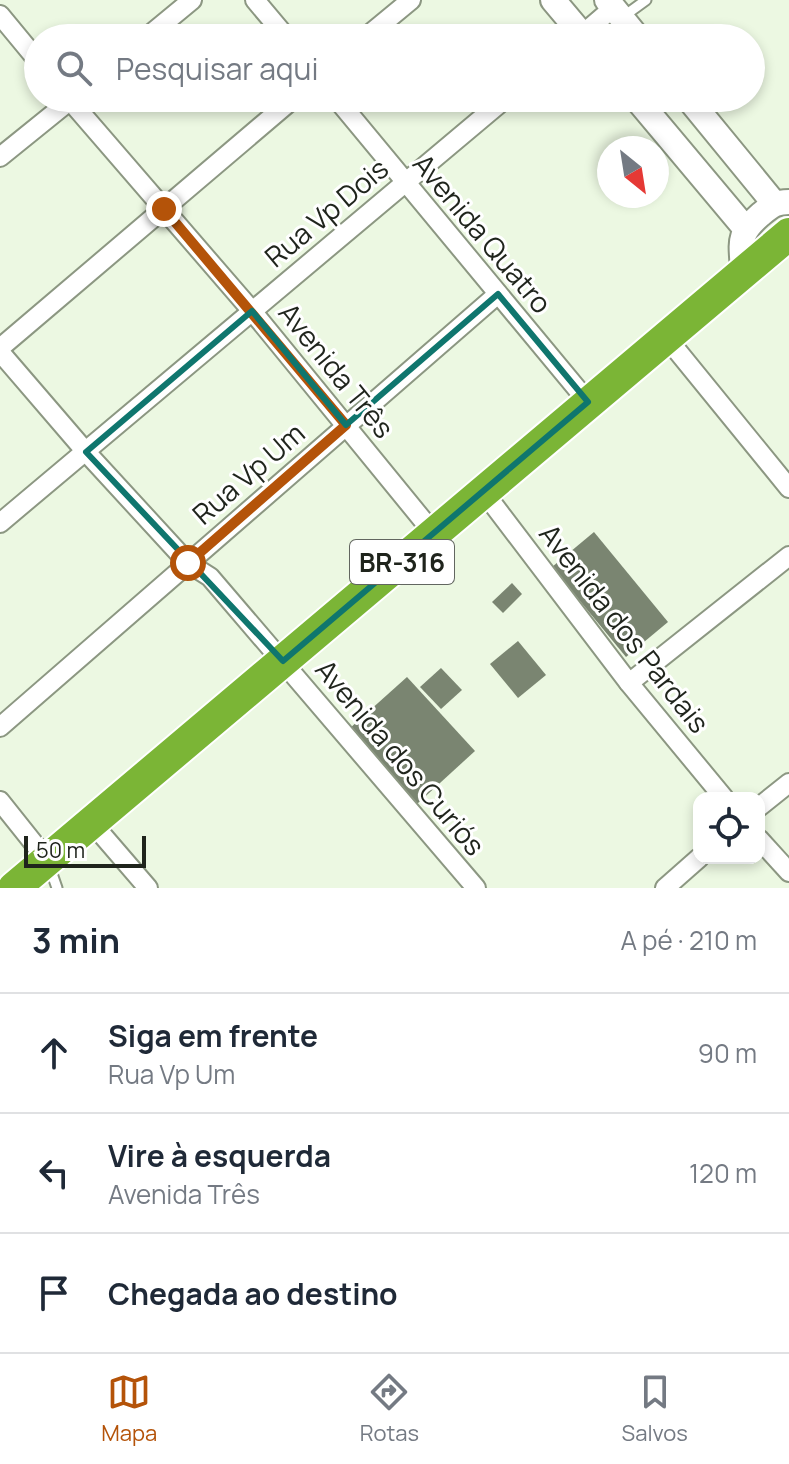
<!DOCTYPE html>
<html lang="pt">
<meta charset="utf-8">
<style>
:root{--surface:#fff;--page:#f6f6f7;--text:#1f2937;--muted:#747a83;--line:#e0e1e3;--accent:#b45309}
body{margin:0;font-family:Manrope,sans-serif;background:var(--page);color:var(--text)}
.controls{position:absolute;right:24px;bottom:24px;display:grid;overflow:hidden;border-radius:16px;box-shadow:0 4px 12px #0003}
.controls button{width:72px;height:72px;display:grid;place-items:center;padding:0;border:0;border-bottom:2px solid var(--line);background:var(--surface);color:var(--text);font:40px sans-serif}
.compass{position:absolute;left:597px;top:136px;width:72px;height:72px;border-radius:50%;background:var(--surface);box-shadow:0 4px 12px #0003;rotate:150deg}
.scale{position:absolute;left:24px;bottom:20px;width:122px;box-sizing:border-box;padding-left:8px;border:4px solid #1f241c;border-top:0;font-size:22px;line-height:28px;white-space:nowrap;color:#1f241c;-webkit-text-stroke:6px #fff;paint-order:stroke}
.stop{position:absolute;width:24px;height:24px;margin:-18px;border:6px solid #b45309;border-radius:50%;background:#fff}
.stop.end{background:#b45309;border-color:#fff;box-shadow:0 2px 8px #0008}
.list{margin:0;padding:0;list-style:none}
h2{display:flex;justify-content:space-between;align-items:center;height:104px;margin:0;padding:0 32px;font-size:34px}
h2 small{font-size:26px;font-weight:400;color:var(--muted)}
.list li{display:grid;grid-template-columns:52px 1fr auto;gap:24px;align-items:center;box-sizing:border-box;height:120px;padding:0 32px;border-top:2px solid var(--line)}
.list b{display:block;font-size:30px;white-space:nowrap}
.list p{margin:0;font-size:26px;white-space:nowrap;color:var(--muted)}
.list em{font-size:26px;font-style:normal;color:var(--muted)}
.icon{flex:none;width:44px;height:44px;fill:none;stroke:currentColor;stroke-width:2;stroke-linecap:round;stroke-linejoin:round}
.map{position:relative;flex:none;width:789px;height:888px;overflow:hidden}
.search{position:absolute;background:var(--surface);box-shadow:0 4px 12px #0003;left:24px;right:24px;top:24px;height:88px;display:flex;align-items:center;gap:20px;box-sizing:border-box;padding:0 28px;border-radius:44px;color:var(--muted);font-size:30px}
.sheet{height:464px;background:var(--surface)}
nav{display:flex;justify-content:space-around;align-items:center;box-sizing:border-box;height:112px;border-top:2px solid var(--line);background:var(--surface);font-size:22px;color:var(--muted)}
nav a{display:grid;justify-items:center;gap:4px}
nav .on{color:var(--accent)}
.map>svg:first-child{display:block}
.building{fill:#7a8571}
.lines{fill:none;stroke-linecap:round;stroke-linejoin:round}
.lane-casing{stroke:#8c9782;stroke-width:13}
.street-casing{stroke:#8c9782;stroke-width:22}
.secondary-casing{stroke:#8c9782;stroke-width:28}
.highway-casing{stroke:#fff;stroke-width:36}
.lane{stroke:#fff;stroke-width:9}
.street{stroke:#fff;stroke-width:18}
.secondary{stroke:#fff;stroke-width:24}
.highway{stroke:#7bb536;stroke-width:32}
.route{stroke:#b45309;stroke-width:10}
.marked{fill:none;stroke:#0f766e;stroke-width:6;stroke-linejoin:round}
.labels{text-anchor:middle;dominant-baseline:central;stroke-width:6;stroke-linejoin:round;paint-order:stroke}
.shield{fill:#fff;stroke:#626660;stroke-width:2}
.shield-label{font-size:26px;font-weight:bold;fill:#1f241c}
.street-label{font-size:28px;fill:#1f241c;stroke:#fff}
</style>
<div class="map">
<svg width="789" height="888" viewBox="0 0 789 888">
<rect width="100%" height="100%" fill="#ecf8e2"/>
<g class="building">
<polygon points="594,532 668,622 626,657 552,567"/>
<polygon points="512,583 522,594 503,613 492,602"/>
<polygon points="518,641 546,675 518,698 490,664"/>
<polygon points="441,668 462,690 441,709 420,687"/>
<polygon points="407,677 475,751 417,804 349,729"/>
</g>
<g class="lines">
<g class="lane-casing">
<g id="lane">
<polyline points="624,16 646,0"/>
<polyline points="49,865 57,888"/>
</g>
</g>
<g class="street-casing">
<g id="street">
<polyline points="255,0 287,38"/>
<polyline points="0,15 38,61"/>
<polyline points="146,38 192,0"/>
<polyline points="365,38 411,0"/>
<polyline points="578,38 613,8"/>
<polyline points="68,98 252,311 435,535"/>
<polyline points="336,98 588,402"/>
<polyline points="0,157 73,98"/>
<polyline points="666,337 789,488"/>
<polyline points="0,348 294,98"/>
<polyline points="0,352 86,452 188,563 210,577 476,888"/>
<polyline points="483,491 629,683 724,798"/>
<polyline points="0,523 506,98"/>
<polyline points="629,683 789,556"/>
<polyline points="0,727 498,294"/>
<polyline points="0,801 47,860"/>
<polyline points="759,807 789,783"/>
<polyline points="92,823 148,888"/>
<polyline points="759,839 789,872"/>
<polyline points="665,888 699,858"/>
</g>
</g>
<g class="secondary-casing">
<g id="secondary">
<polyline points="553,0 585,38"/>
<polyline points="607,0 638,38"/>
<polyline points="636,98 745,228"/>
<polyline points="688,98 774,203"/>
<path d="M743 273C742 243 736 236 760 215 771 206 775 202 789 202"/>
</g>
</g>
<g class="highway-casing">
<polyline id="highway" points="14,888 789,234"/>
</g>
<use href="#lane" class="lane"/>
<use href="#street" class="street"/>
<use href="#secondary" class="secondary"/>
<use href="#highway" class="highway"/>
</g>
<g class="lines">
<polyline class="route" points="164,209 346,425 188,563"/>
</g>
<path class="marked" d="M498 294 588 402 283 661 86 452 252 311 346 425Z"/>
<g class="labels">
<rect class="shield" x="350" y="540" width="104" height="44" rx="6"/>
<g class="shield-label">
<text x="402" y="562">BR-316</text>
</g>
<g class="street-label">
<text transform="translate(326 212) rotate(-40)">Rua Vp Dois</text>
<text transform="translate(483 233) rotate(50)">Avenida Quatro</text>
<text transform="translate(337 370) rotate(51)">Avenida Três</text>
<text transform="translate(248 473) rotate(-41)">Rua Vp Um</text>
<text transform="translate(625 628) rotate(52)">Avenida dos Pardais</text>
<text transform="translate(401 757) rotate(50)">Avenida dos Curiós</text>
</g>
</g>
</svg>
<div class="controls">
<button><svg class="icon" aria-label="locate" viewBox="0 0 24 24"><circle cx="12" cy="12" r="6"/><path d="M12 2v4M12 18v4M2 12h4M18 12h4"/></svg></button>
</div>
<svg class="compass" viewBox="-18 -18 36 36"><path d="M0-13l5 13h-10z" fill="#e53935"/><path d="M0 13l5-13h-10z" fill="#747a83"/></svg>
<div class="scale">50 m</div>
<div class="stop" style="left:188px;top:563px"></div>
<div class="stop end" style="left:164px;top:209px"></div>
<div class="search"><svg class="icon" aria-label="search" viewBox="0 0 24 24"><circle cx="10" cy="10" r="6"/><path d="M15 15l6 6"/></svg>Pesquisar aqui</div>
</div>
<section class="sheet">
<h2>3 min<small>A pé · 210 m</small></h2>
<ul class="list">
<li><svg class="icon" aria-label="ahead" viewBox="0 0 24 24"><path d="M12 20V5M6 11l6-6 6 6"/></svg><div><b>Siga em frente</b><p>Rua Vp Um</p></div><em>90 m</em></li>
<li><svg class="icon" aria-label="left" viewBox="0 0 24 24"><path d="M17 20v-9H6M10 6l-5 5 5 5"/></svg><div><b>Vire à esquerda</b><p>Avenida Três</p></div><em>120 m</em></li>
<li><svg class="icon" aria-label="arrive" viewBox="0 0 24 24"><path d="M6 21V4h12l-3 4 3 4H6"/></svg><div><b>Chegada ao destino</b></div></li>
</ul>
</section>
<nav>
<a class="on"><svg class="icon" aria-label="map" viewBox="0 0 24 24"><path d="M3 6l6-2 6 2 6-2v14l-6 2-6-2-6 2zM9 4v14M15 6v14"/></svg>Mapa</a>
<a><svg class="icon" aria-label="directions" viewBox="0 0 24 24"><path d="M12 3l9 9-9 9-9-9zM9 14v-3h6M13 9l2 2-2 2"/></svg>Rotas</a>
<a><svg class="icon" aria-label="saved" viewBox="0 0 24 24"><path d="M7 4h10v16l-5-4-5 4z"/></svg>Salvos</a>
</nav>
